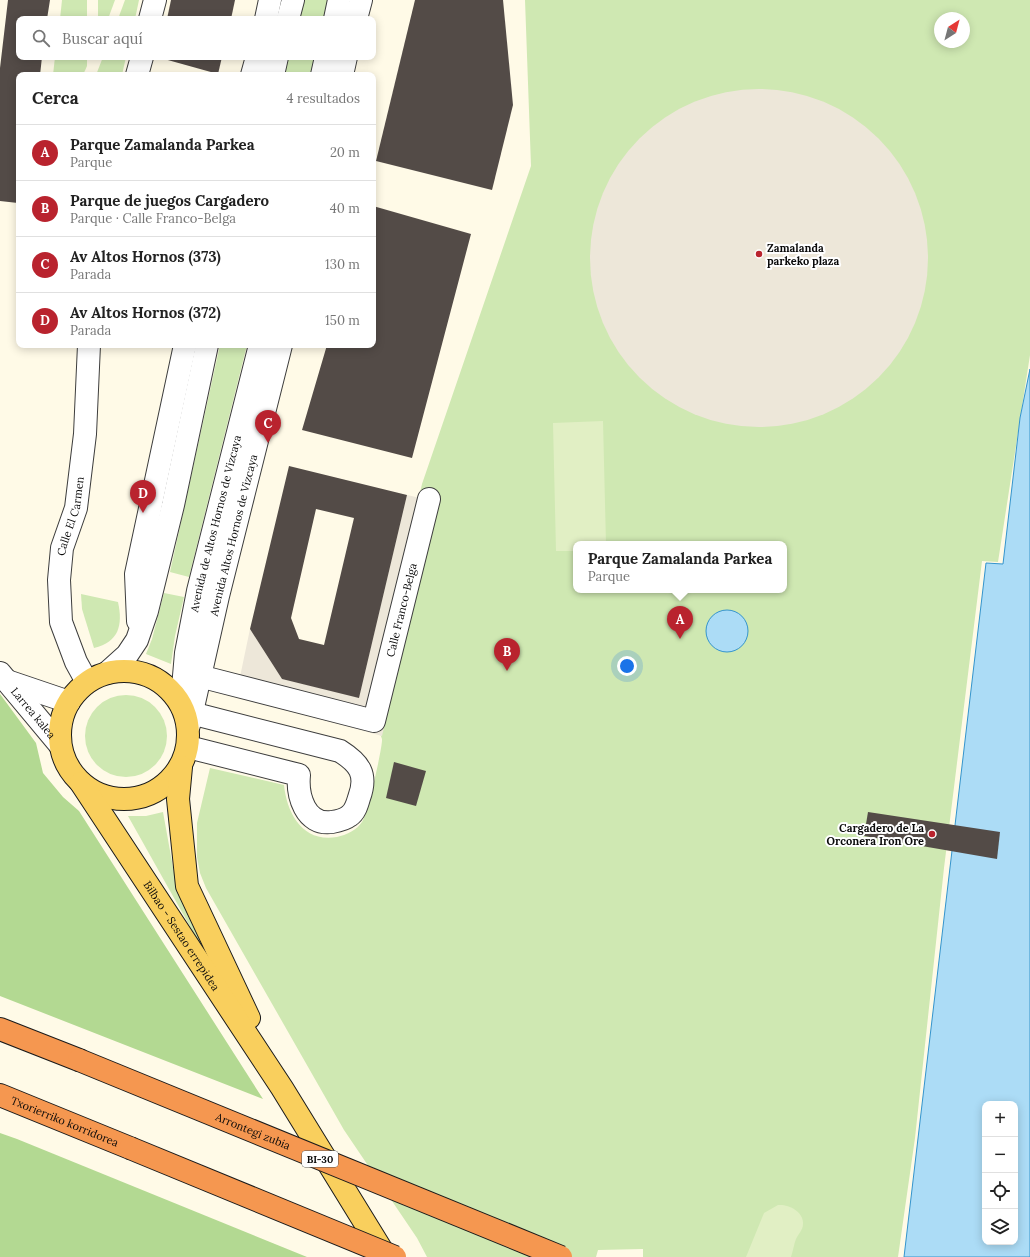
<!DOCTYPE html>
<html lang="es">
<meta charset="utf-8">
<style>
:root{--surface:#fff;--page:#f2f2f2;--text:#222;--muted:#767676;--line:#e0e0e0;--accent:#b9232e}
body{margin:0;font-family:Lora,serif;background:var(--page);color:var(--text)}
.controls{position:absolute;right:12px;bottom:12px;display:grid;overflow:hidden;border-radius:8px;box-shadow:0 2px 10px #0003}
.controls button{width:36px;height:36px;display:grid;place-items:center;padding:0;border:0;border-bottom:1px solid var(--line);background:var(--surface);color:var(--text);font:20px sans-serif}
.compass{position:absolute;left:934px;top:12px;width:36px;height:36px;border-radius:50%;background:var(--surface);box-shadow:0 2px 10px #0003;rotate:36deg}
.you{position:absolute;left:627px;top:666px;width:14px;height:14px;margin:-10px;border:3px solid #fff;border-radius:50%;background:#1a73e8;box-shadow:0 0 0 6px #1a73e833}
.badge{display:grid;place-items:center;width:26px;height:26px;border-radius:50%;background:var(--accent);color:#fff;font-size:13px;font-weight:700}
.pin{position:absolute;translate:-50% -33px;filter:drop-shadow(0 1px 2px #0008)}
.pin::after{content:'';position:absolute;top:21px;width:14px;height:12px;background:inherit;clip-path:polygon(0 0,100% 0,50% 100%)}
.popup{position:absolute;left:573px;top:541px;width:214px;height:52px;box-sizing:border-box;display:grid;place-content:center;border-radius:8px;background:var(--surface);filter:drop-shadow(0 1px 3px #0005);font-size:13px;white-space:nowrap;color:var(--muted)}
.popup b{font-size:15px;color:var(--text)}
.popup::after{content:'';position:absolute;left:50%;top:100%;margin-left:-8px;border:8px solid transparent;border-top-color:var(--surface)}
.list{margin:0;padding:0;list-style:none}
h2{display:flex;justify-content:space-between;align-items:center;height:52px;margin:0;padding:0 16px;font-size:17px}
h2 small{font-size:13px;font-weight:400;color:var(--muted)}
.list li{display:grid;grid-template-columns:26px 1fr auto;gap:12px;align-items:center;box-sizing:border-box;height:56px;padding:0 16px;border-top:1px solid var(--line)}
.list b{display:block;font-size:15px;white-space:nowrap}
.list p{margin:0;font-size:13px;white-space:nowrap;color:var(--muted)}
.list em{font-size:13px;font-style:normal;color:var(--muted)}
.icon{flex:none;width:22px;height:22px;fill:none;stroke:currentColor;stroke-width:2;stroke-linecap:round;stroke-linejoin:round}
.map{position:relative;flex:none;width:1030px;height:1257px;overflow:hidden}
.search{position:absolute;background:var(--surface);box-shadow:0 2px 10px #0003;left:16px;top:16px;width:360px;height:44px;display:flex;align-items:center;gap:10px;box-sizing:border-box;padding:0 14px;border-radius:8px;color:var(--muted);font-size:15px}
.panel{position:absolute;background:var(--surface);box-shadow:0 2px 10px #0003;left:16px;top:72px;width:360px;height:276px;border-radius:8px}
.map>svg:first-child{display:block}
.green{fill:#cfe8b2;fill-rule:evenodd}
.forest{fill:#b3d992}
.pitch{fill:#e1efc4}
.plaza{fill:#ede7d9}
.water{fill:#acdcf6;stroke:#3494cd;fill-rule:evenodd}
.building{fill:#534b47;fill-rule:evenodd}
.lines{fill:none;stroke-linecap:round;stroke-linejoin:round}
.minor-casing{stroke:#3d3d3d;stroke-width:24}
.major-casing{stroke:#1b1b1b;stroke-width:24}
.highway-casing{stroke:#1b1b1b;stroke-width:24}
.minor{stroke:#fff;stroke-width:22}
.major{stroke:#f9cf5d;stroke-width:22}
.highway{stroke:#f59750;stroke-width:22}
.highway-bridge-casing{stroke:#1b1b1b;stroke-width:24;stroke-linecap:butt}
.highway-bridge{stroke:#f59750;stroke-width:22}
.poi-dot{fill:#b9232e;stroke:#fff;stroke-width:1.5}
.labels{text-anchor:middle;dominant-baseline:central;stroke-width:4;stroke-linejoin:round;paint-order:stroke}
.shield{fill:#fff;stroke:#545454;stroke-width:1}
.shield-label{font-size:10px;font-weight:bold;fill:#0a0a0a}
.poi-label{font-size:11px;font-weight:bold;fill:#0a0a0a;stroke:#fff;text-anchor:start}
.street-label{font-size:11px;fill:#0a0a0a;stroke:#fff}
</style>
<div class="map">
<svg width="1030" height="1257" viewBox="0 0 1030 1257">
<rect width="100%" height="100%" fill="#fffae7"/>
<g class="green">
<polygon points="62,0 87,0 87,19 60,19"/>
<polygon points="98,0 115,0 108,19 98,19"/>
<polygon points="125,0 139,0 135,19 118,19"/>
<polygon points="301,0 331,0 327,19 296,19"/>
<path d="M525 0H1030V355L998 562 982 561 944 868 915 1138 898 1257H643V1249L598 1250 596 1257H427L417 1238 344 1130 206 888 200 873 197 857V823L210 768 284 785C287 814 303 843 337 837 346 835 357 830 362 822 367 816 383 746 382 739 380 732 373 722 370 715L422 484 531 166ZM940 18H964V42H940ZM576 544H784V590H576Z"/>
<polygon points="55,57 87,57 87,66 83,75 53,75"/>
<polygon points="103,57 126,57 122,75 96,75"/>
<polygon points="287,57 318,57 314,75 283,75"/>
<polygon points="220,345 247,345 189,577 170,572"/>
<polygon points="164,593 184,597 175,636 171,664 146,654 152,639"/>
<path d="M81 594 118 602C123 625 119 642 94 648L82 609Z"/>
<circle cx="126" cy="736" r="41"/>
<polygon points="163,812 176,884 233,1003 128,816 146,816"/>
</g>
<g class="forest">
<polygon points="0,694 36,743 43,773 63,797 79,811 263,1099 0,996"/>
<polygon points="0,1133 17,1139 307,1257 0,1257"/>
</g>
<g class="pitch">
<polygon points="603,421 606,544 576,544 576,551 556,551 553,423"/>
<path d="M778 1205C789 1204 804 1212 803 1224 803 1230 798 1234 796 1239 794 1244 793 1251 791 1257H746L764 1213Z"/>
</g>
<g class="plaza">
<circle cx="759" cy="258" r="169"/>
<polygon points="407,495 438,502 382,736 236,696 250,629 282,679 359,697"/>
</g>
<g class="water">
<path d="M1030 369V1257H904L986 563 1003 564 1020 418ZM985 1104H1015V1242H985Z"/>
<circle cx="727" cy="631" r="21"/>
</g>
<g class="building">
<polygon points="8,0 50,0 47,19 19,19 19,57 42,57 40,75 19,75 18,203 0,201 0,68"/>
<polygon points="171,0 235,0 231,19 167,19"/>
<polygon points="415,0 503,0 513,105 492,190 376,161"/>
<polygon points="157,57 222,57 218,74"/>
<polygon points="373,206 471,234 412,458 302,430 327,345 373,345"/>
<path d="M289 466 407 495 359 698 282 679 250 629ZM316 509 354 518 324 645 299 639 291 618Z"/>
<polygon points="394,762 426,771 416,806 386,798"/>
<polygon points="868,812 1000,832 997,859 864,836"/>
</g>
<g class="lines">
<g class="minor-casing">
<g id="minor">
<polyline points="150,19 155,0"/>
<polyline points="266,19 270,0"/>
<polyline points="288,19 293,0"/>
<polyline points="335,19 339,0"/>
<polyline points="356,19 361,0"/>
<polyline points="137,75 142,57"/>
<polyline points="252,75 257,57"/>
<polyline points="273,75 277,57"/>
<polyline points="322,75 326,57"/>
<polyline points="342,75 346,57"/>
<polyline points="138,621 136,574 185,345"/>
<path id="s1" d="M0 673 60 745"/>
<polyline points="107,673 127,655 137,640 147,611 173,505 207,345"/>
<path id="s2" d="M199 676 374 721 429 499"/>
<polyline points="7,681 69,702"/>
<path id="s3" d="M87 682 76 662 61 622 59 580 62 548 76 508 85 434 89 345"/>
<path id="s4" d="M182 699 186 653 198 591 260 345"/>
<path id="s5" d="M189 725 218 596 281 345"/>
<path d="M188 747 299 775C297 795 305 826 332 822 338 821 344 820 349 816 355 812 357 805 359 798 368 774 359 763 340 751L191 713"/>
</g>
</g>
<g class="major-casing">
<g id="major">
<circle cx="124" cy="735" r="64"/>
<polyline points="181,767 178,799 187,886 249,1018"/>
<path id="s6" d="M81 783 282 1088 386 1257"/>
</g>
</g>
<g class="highway-casing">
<g id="highway">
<polyline points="0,1029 79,1060"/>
<path id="s7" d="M0 1095 130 1148"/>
</g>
</g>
<use href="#minor" class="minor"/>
<use href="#major" class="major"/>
<use href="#highway" class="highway"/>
<g class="highway-bridge-casing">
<g id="highway-bridge">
<path id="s8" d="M79 1060 561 1257"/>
<polyline points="130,1148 395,1257"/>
</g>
</g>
<use href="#highway-bridge" class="highway-bridge"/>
</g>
<g class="poi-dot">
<circle cx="759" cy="254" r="4"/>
<circle cx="932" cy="834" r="4"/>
</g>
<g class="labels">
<rect class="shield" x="302" y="1151" width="36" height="16" rx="3"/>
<g class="shield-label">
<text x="320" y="1159">BI-30</text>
</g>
<g class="poi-label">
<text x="767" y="248">Zamalanda<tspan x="767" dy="13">parkeko plaza</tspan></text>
<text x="924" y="828" text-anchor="end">Cargadero de La<tspan x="924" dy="13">Orconera Iron Ore</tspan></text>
</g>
<g class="street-label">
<text stroke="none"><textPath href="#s3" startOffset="173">Calle El Carmen</textPath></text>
<text stroke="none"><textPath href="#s4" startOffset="179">Avenida de Altos Hornos de Vizcaya</textPath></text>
<text stroke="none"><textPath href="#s5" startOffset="195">Avenida Altos Hornos de Vizcaya</textPath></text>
<text stroke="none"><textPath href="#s2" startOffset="295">Calle Franco-Belga</textPath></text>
<text stroke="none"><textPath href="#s1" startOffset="52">Larrea kalea</textPath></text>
<text stroke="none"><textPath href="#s6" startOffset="183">Bilbao - Sestao errepidea</textPath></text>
<text stroke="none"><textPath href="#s7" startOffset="70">Txorierriko korridorea</textPath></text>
<text stroke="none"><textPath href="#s8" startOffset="188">Arrontegi zubia</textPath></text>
</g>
</g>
</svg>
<div class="controls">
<button>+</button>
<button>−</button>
<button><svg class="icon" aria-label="locate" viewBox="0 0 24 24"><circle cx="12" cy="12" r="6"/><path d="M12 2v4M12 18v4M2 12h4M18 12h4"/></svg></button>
<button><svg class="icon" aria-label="layers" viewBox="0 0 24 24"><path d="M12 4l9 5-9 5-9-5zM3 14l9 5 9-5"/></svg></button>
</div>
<svg class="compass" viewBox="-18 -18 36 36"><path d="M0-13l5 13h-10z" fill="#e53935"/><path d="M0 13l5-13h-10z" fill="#767676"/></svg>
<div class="you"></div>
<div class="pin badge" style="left:680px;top:639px">A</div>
<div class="popup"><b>Parque Zamalanda Parkea</b>Parque</div>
<div class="pin badge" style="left:507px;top:671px">B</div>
<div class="pin badge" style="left:268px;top:443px">C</div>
<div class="pin badge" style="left:143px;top:513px">D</div>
<div class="search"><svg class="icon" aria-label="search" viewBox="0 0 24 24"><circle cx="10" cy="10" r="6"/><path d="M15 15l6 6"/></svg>Buscar aquí</div>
<section class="panel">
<h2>Cerca<small>4 resultados</small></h2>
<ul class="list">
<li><span class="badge">A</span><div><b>Parque Zamalanda Parkea</b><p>Parque</p></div><em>20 m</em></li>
<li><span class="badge">B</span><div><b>Parque de juegos Cargadero</b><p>Parque · Calle Franco-Belga</p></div><em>40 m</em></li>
<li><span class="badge">C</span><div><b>Av Altos Hornos (373)</b><p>Parada</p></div><em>130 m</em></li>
<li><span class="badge">D</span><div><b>Av Altos Hornos (372)</b><p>Parada</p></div><em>150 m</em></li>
</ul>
</section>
</div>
